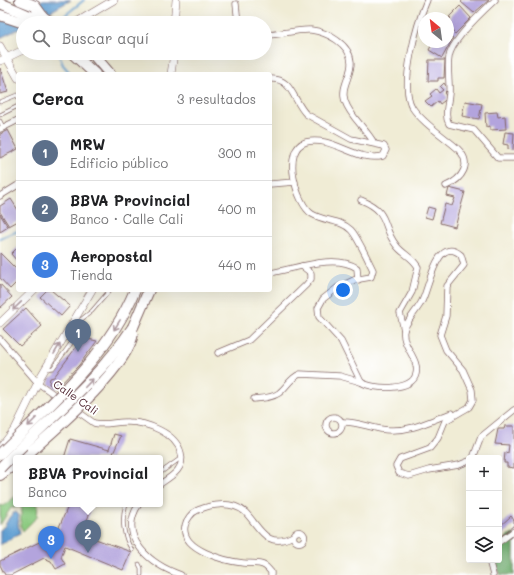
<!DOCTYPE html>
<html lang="es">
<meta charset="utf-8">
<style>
:root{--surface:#fff;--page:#f2f2f2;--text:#202124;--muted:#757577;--line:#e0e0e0;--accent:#0f766e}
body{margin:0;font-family:Mali,sans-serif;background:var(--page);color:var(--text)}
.controls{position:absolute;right:12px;bottom:12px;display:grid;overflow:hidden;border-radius:4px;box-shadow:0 4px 16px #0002}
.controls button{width:36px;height:36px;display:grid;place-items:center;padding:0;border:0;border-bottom:1px solid var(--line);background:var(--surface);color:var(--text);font:20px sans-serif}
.compass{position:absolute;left:418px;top:12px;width:36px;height:36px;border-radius:50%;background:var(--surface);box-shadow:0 4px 16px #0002;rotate:331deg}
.you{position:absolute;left:343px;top:290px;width:14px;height:14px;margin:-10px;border:3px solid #fff;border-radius:50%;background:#1a73e8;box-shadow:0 0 0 6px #1a73e833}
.badge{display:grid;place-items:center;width:26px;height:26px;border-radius:50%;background:var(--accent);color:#fff;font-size:13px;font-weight:700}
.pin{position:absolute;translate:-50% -33px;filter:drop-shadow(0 1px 2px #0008)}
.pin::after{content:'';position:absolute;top:21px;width:14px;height:12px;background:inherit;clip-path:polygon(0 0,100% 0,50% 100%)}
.popup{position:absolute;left:13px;top:455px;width:150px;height:52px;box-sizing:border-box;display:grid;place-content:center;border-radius:4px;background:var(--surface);filter:drop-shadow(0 1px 3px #0005);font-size:13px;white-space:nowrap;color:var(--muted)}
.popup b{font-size:15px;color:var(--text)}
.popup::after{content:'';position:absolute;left:50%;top:100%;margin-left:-8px;border:8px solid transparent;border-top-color:var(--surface)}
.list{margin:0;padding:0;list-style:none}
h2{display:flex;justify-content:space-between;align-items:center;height:52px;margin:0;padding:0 16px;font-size:17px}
h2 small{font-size:13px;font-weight:400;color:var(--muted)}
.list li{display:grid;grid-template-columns:26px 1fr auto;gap:12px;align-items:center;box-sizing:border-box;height:56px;padding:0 16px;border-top:1px solid var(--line)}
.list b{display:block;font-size:15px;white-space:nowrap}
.list p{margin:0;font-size:13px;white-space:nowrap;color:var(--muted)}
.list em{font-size:13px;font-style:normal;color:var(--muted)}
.icon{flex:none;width:22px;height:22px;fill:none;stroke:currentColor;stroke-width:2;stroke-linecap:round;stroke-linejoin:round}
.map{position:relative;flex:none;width:514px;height:575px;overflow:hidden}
.search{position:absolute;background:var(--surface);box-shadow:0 4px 16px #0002;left:16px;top:16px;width:256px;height:44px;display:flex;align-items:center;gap:10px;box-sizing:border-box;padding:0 14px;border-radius:22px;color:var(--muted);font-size:15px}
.panel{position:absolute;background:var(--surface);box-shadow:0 4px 16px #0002;left:16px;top:72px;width:256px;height:220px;border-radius:4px}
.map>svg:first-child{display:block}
.green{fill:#8ccb81;stroke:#6b7556}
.forest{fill:#71af6f;stroke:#5e674d}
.water{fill:#609fd2;stroke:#555f7e}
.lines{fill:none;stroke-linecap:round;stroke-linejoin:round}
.stream{stroke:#609fd2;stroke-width:2}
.building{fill:#b3a4dd}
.service-casing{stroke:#846766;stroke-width:4.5}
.minor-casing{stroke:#846766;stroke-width:7}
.tertiary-casing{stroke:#846766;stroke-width:8}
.motorway-casing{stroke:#846766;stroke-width:12}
.service{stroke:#fff;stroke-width:3}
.minor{stroke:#fff;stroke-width:5.5}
.tertiary{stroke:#fff;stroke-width:7}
.motorway{stroke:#fff;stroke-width:10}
.motorway-bridge-casing{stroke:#846766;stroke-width:12;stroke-linecap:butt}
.motorway-bridge{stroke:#fff;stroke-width:10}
.oneway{stroke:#ae9aa0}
.labels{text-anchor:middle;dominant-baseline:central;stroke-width:3.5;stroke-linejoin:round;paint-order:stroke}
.street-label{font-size:11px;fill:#4a1f2b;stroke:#fff}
</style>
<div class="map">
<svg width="514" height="575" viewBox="0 0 514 575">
<rect width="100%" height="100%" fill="#fff"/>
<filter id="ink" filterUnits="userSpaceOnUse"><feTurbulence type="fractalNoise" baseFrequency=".025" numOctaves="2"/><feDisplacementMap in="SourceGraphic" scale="8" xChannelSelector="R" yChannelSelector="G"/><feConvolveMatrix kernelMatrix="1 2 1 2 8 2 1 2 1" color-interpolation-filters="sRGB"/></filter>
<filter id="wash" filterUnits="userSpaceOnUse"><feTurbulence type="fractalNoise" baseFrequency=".012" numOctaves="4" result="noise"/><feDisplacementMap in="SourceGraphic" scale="16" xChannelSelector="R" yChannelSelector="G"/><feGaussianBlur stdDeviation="0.9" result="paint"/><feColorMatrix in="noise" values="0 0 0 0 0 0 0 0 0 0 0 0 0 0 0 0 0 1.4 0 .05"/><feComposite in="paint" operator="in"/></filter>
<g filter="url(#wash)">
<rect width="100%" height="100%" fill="#f0ecd5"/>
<polygon class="green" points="16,496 16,504 38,504 37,517 23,531 20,525 22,509 20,506 11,508 0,525 0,505 3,506"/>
<polygon class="forest" points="514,534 514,575 501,575 494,562 495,560 499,560 499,552 508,535"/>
<g class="water">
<polygon points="43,0 71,0 30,23 23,23 23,27 0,38 0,22"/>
<path d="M16 512 19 515 18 524 20 533 0 545V530C8 525 7 515 16 512Z"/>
</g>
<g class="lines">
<g class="stream">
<polyline points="63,17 84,0"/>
<polyline points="58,53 63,65 71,74"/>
<polyline points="0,238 18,231"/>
</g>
</g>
<g id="blocks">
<g class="building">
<polygon points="463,0 489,0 474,13 461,2"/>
<polygon points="460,6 471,18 455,34 448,27 448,20 451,18 449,17"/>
<polygon points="448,35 453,38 442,58 429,50 433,42 448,42"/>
<polygon points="429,60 445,60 444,78 438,78 438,81 428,81"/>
<polygon points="0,68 8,92 0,94"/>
<polygon points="444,83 448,89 444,93 448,98 440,104 438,101 431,107 425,101 432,96 430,94 436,89 439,93 443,90 440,87"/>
<polygon points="465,101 482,104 479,119 462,116"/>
<polygon points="497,112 498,117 505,116 506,129 490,130 490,126 486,127 485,113"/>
<polygon points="8,130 18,149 0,158 0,134"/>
<polygon points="505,132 514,133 513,150 508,149 508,145 503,144"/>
<polygon points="449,188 465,192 455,227 440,223 445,204 452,206 455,198 447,196"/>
<polygon points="11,199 18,210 18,221 9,226 0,212 0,206"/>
<polygon points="428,207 435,209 432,219 425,217"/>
<polygon points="0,214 8,227 0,232"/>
<polygon points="18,247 18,262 11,254"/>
<polygon points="0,253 18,271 18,281 10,289 0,278"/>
<polygon points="0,284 12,297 0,308"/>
<polygon points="47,290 51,290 70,306 61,316 40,297"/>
<polygon points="26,308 42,326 20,346 3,329"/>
<polygon points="83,338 97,341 79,365 56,389 49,384 50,378 54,377"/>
<polygon points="505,426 514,426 514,468 507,467 507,463 504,463 505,452 508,453 509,445 495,444 498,429 504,429"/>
<polygon points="114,434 121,436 111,458 64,458 70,439 109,450"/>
<polygon points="69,504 93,504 82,534 131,552 123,570 65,546 61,557 65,564 56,569 51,561 44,558 11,575 5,575 0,565 0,561 56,534"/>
<polygon points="511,516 514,520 514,525 499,538 499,527"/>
</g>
</g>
</g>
<g filter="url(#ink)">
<use href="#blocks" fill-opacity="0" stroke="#846766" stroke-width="1"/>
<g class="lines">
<g class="service-casing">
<g id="service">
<polyline points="0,102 17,95 18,97"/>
<polyline points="0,115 18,106"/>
<polyline points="0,121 3,127"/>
<polyline points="73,326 92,311 110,290"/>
<polyline points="47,369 53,368 72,342 67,333"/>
<polyline points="160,473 181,458"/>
<path d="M126 504C121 519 123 536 132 550"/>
<polyline points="139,564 141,568 141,575"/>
</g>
</g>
<g class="minor-casing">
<g id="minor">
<path d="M427 0C417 23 399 85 412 107 421 122 445 137 458 149 473 164 462 179 446 186"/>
<path d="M495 0C483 11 451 41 449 57 447 69 450 82 449 94 448 105 444 115 449 124L474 130 498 158H514"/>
<polyline points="236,4 238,23"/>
<path d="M265 35C280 35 296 29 311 30 327 32 350 44 351 62 352 75 340 87 345 101 350 117 366 128 374 143"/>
<path d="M270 79C292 77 293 101 306 114L351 139 384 146 386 150 383 156C357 163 332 135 306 142 281 149 296 204 312 214 325 222 340 219 351 230 357 236 369 262 373 270L371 277 354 280 337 288 323 299 318 308 319 317 341 341 361 382C373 390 412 391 416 374 420 359 401 346 404 330 407 320 417 311 422 301 429 288 437 234 461 255L464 265 447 286 446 316 440 335 446 350 463 370 472 390 473 400 469 407 445 421 438 438 430 448 400 459 396 466 399 473 409 476 429 470 459 465 469 461"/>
<polyline points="0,129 18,120"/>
<polyline points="270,184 295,182"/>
<polyline points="0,196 18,185"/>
<path d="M361 200C391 212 381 226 396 245 402 254 412 256 418 267L412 292 400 313 404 330"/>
<path d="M270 273C295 269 335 253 357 268L358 280"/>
<path d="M0 339 38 383 94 423C105 426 117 421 128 422 147 422 176 433 181 453 185 469 172 476 160 484"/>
<polyline points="218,353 249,340 306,285 311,279 311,273 302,266"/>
<path d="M254 399C263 398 272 398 279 393 287 387 290 378 300 374L340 376 361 382"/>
<circle cx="334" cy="425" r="8"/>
<path d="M342 422C359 421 373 430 390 430 413 431 431 420 452 413"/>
<polyline points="473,458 481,437 514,410"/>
<path d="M139 504C116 538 152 565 181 575"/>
<circle cx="299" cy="537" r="5.5"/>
<polyline points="499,542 514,531"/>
<polyline points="489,560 493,575"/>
<path d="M271 575V572C269 570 267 567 265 566 259 562 250 564 243 563 226 561 180 550 185 526 186 520 192 512 198 510 212 504 232 501 245 512 260 527 266 550 293 536"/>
</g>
</g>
<g class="tertiary-casing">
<g id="tertiary">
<polyline points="75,23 114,0"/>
<polyline points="174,23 176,0"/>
<polyline points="0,46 18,78"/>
<polyline points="0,61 23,50"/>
<polyline points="171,74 174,53"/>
<polyline points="0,323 34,290"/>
<polyline points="1,447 15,429 41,376 92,290"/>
</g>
</g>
<g class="motorway-casing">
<g id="motorway">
<polyline points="20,0 35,6 43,17"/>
<polyline points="0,3 30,16 43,17 52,23"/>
<polyline points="0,15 24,23"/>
<polyline points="72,53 95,74"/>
<polyline points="92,53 110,74"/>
<polyline points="133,327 149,290"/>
<polyline points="22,458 32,450"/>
<polyline points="0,475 16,463"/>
</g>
</g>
<use href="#service" class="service"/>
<use href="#minor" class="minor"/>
<use href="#tertiary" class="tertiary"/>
<use href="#motorway" class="motorway"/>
<g class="motorway-bridge-casing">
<g id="motorway-bridge">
<path d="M32 450C58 427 129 366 133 333"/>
<path d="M0 454C50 405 108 356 135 290"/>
<path d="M0 468C46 421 97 382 133 327"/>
</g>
</g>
<use href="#motorway-bridge" class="motorway-bridge"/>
</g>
<defs><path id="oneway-shaft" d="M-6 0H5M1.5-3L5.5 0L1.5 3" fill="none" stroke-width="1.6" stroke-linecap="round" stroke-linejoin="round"/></defs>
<g class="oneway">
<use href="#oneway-shaft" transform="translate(17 306) rotate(136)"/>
<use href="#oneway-shaft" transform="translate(117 325) rotate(122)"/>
<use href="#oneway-shaft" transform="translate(57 349) rotate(-59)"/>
<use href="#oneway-shaft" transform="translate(89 383) rotate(-46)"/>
<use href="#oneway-shaft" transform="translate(32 422) rotate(135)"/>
</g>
</g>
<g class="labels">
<g class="street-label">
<text transform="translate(76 397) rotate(35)">Calle Cali</text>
</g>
</g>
</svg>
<div class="controls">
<button>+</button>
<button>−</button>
<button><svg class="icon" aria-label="layers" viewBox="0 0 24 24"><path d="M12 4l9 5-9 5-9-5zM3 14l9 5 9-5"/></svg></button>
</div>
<svg class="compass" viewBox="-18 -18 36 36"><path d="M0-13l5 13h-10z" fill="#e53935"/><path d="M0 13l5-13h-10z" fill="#757577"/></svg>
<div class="you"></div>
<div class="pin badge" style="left:78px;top:352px;background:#5c6f8a">1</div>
<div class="pin badge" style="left:88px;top:553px;background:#5c6f8a">2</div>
<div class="popup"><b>BBVA Provincial</b>Banco</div>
<div class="pin badge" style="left:51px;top:559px;background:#3f7fe0">3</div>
<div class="search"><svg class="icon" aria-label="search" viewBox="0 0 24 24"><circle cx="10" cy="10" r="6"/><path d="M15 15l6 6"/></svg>Buscar aquí</div>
<section class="panel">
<h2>Cerca<small>3 resultados</small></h2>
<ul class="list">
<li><span class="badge" style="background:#5c6f8a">1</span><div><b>MRW</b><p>Edificio público</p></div><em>300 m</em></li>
<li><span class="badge" style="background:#5c6f8a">2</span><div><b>BBVA Provincial</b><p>Banco · Calle Cali</p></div><em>400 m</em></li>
<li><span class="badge" style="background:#3f7fe0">3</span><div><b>Aeropostal</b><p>Tienda</p></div><em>440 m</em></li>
</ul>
</section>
</div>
